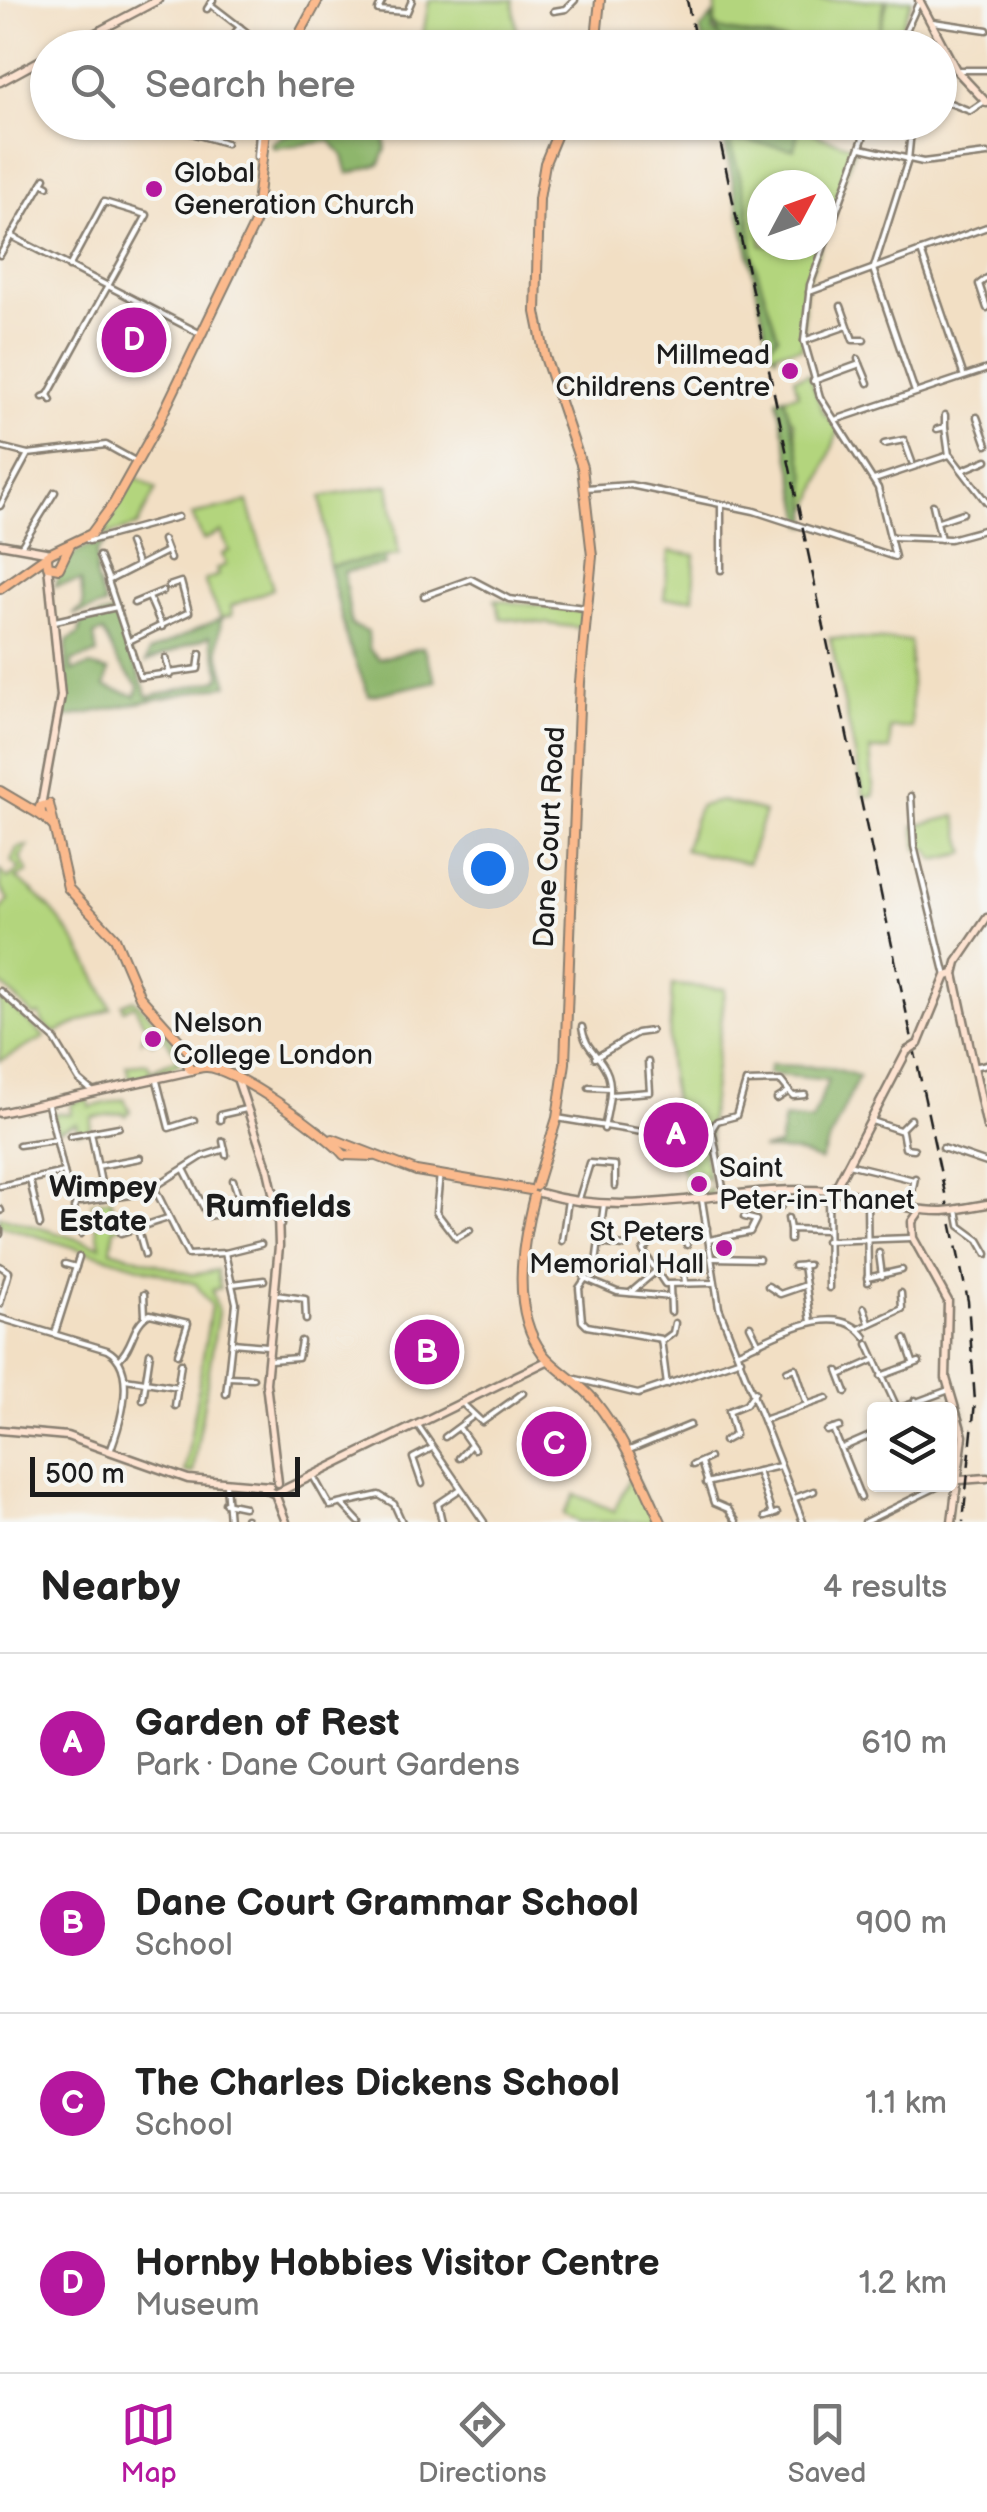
<!DOCTYPE html>
<meta charset="utf-8">
<style>
:root{--surface:#fff;--page:#f6f6f6;--text:#222;--muted:#767676;--line:#e0e0e0;--accent:#b5179e}
body{margin:0;font-family:"Balsamiq Sans",sans-serif;background:var(--page);color:var(--text)}
.controls{position:absolute;right:30px;bottom:30px;display:grid;overflow:hidden;border-radius:10px;box-shadow:0 2px 8px #0004}
.controls button{width:90px;height:90px;display:grid;place-items:center;padding:0;border:0;border-bottom:2px solid var(--line);background:var(--surface);color:var(--text);font:50px sans-serif}
.compass{position:absolute;left:747px;top:170px;width:90px;height:90px;border-radius:50%;background:var(--surface);box-shadow:0 2px 8px #0004;rotate:49deg}
.scale{position:absolute;left:30px;bottom:25px;width:270px;box-sizing:border-box;padding-left:10px;border:5px solid #1c1c1c;border-top:0;font-size:28px;line-height:35px;white-space:nowrap;color:#1c1c1c;-webkit-text-stroke:8px #f6f6f2;paint-order:stroke}
.you{position:absolute;left:488px;top:868px;width:35px;height:35px;margin:-25px;border:8px solid #fff;border-radius:50%;background:#1a73e8;box-shadow:0 0 0 15px #1a73e833}
.badge{display:grid;place-items:center;width:65px;height:65px;border-radius:50%;background:var(--accent);color:#fff;font-size:32px;font-weight:700}
.pin{position:absolute;translate:-50% -50%;border:5px solid #fff;box-shadow:0 2px 10px #0006}
.list{margin:0;padding:0;list-style:none}
h2{display:flex;justify-content:space-between;align-items:center;height:130px;margin:0;padding:0 40px;font-size:42px}
h2 small{font-size:32px;font-weight:400;color:var(--muted)}
.list li{display:grid;grid-template-columns:65px 1fr auto;gap:30px;align-items:center;box-sizing:border-box;height:180px;padding:0 40px;border-top:2px solid var(--line)}
.list b{display:block;font-size:38px;white-space:nowrap}
.list p{margin:0;font-size:32px;white-space:nowrap;color:var(--muted)}
.list em{font-size:32px;font-style:normal;color:var(--muted)}
.icon{flex:none;width:55px;height:55px;fill:none;stroke:currentColor;stroke-width:2;stroke-linecap:round;stroke-linejoin:round}
.map{position:relative;flex:none;width:987px;height:1522px;overflow:hidden}
.search{position:absolute;background:var(--surface);box-shadow:0 2px 8px #0004;left:30px;right:30px;top:30px;height:110px;display:flex;align-items:center;gap:25px;box-sizing:border-box;padding:0 35px;border-radius:55px;color:var(--muted);font-size:38px}
.sheet{height:850px;background:var(--surface)}
nav{display:flex;justify-content:space-around;align-items:center;box-sizing:border-box;height:140px;border-top:2px solid var(--line);background:var(--surface);font-size:28px;color:var(--muted)}
nav a{display:grid;justify-items:center;gap:5px}
nav .on{color:var(--accent)}
.map>svg:first-child{display:block}
.green{fill:#b3d57d;stroke:#68784c;stroke-width:2.5}
.forest{fill:#8eb66c;stroke:#556944;stroke-width:2.5;fill-rule:evenodd}
.lines{fill:none;stroke-linecap:round;stroke-linejoin:round}
.street-casing{stroke:#877e70;stroke-width:9}
.secondary-casing{stroke:#877e70;stroke-width:11}
.primary-casing{stroke:#877e70;stroke-width:12}
.street{stroke:#fff;stroke-width:4}
.secondary{stroke:#fde3d1;stroke-width:6}
.primary{stroke:#fbba8d;stroke-width:8}
.rail{stroke:#1c1c1c;stroke-width:2.5;stroke-dasharray:15 8;stroke-linecap:butt}
.secondary-bridge-casing{stroke:#877e70;stroke-width:11;stroke-linecap:butt}
.secondary-bridge{stroke:#fde3d1;stroke-width:6}
.poi-dot{fill:#b5179e;stroke:#f6f6f2;stroke-width:4}
.labels{text-anchor:middle;dominant-baseline:central;stroke-width:8;stroke-linejoin:round;paint-order:stroke}
.poi-label{font-size:28px;fill:#1c1c1c;stroke:#f6f6f2;text-anchor:start}
.street-label{font-size:28px;fill:#1c1c1c;stroke:#f6f6f2}
.neighbourhood-label{font-size:30px;font-weight:bold;fill:#1c1c1c;stroke:#f6f6f2}
.quarter-label{font-size:32px;font-weight:bold;fill:#1c1c1c;stroke:#f6f6f2}
</style>
<div class="map">
<svg width="987" height="1522" viewBox="0 0 987 1522">
<rect width="100%" height="100%" fill="#f6f6f2"/>
<filter id="ink" filterUnits="userSpaceOnUse"><feTurbulence type="fractalNoise" baseFrequency=".01" numOctaves="2"/><feDisplacementMap in="SourceGraphic" scale="20" xChannelSelector="R" yChannelSelector="G"/><feConvolveMatrix kernelMatrix="1 2 1 2 8 2 1 2 1" color-interpolation-filters="sRGB"/></filter>
<filter id="wash" filterUnits="userSpaceOnUse"><feTurbulence type="fractalNoise" baseFrequency=".0048" numOctaves="4" result="noise"/><feDisplacementMap in="SourceGraphic" scale="40" xChannelSelector="R" yChannelSelector="G"/><feGaussianBlur stdDeviation="2.25" result="paint"/><feColorMatrix in="noise" values="0 0 0 0 0 0 0 0 0 0 0 0 0 0 0 0 0 1.4 0 .05"/><feComposite in="paint" operator="in"/></filter>
<g filter="url(#wash)">
<rect width="100%" height="100%" fill="#f2dfc4"/>
<g class="green">
<polygon points="429,0 513,0 517,35 423,35"/>
<path d="M716 0H885L879 31 888 0H912L893 47H878V33C831 54 770 37 720 30L715 25Z"/>
<polygon points="800,123 819,136 855,147 822,241 822,185 762,185 762,245 821,245 806,285 802,348 778,351 776,358 775,352 771,353 726,142 752,141 798,129"/>
<polygon points="809,374 823,412 839,429 809,512 794,421 787,416 784,397 798,394 794,378"/>
<polygon points="135,477 156,489 137,526 97,538"/>
<polygon points="389,485 399,555 329,566 321,497"/>
<polygon points="248,502 273,589 231,606 232,615 221,618 204,581 218,575 216,569 226,565 222,554 229,551 221,532 203,540 192,515"/>
<polygon points="669,551 695,555 693,598 664,599"/>
<polygon points="495,600 582,611 581,628 501,618"/>
<polygon points="830,638 910,641 912,728 890,728 890,750 870,750 874,796 864,796"/>
<polygon points="721,801 765,812 748,863 684,850 699,806"/>
<polygon points="956,816 966,853 935,860 928,849 918,850 914,826"/>
<path d="M28 846 20 858 28 872 16 878C61 910 88 958 111 1008L55 1033 43 1024 40 1014 34 1016 0 983V911L9 900 0 888V870L8 879 20 869 11 861 17 848Z"/>
<polygon points="672,985 725,989 709,1126 711,1151 704,1153 709,1181 698,1169 691,1177 702,1195 710,1187 711,1195 689,1200 679,1155 668,1153 675,1117 668,1059"/>
<polygon points="0,996 45,1037 0,1061"/>
<polygon points="134,999 172,1039 182,1060 173,1067 130,1079 126,1065 148,1063 150,1071 179,1058 163,1036 153,1043 144,1037 141,1040 142,1034 152,1037 153,1028 143,1022 134,1005 124,1010 122,1004"/>
<polygon points="88,1099 90,1107 124,1099 130,1111 126,1116 123,1113 92,1117 90,1130 78,1132 76,1123 57,1131 53,1113 71,1114 72,1103"/>
<polygon points="111,1199 114,1216 121,1215 123,1226 114,1228 111,1250 193,1275 217,1270 220,1288 212,1290 218,1312 193,1473 185,1472 211,1306 196,1284 0,1225 0,1216 100,1246 92,1203"/>
<polygon points="632,1472 655,1522 579,1522 564,1514 575,1494 614,1511"/>
</g>
<g class="forest">
<polygon points="713,15 713,32 719,36 714,24 720,30 783,42 813,39 845,45 877,34 876,47 704,47 700,30"/>
<polygon points="343,123 349,131 383,125 386,149 380,164 348,174 343,156 331,141 274,148 271,144 282,136"/>
<polygon points="720,123 800,123 794,149 732,139 730,143 747,200 754,261 778,336 769,346"/>
<polygon points="784,397 806,474 809,526 804,525 777,399"/>
<path d="M112 538 97 550 96 578 105 606 73 615 83 607 81 581 55 586C64 553 83 547 112 538Z"/>
<polygon points="385,557 385,565 344,572 351,625 368,632 369,649 379,659 423,647 436,681 369,696 347,640 329,566"/>
<path d="M114 612 148 697 218 680 221 674 210 636 146 662 149 652 221 618 218 650 228 685 64 718 67 641 79 634 81 621ZM103 632 118 662 138 686 136 696 105 687 109 671 90 666 72 671V661L97 654 94 635Z"/>
<polygon points="770,1065 828,1067 859,1076 820,1161 795,1152 761,1149 779,1146 784,1118 812,1121 828,1080 768,1074"/>
</g>
</g>
<g filter="url(#ink)">
<g class="lines">
<g class="street-casing">
<g id="street">
<polyline points="383,0 378,10 407,12 412,0"/>
<polyline points="210,4 267,48"/>
<polyline points="207,9 213,0"/>
<polyline points="554,11 566,9 575,0"/>
<polyline points="933,22 987,30"/>
<polyline points="222,48 240,27"/>
<polyline points="898,48 919,2"/>
<polyline points="940,63 948,55"/>
<polyline points="956,70 987,70"/>
<polyline points="940,99 970,111 985,101"/>
<polyline points="153,122 226,143"/>
<polyline points="260,122 257,157 263,157"/>
<polyline points="861,148 923,162 987,154"/>
<polyline points="45,178 42,183 48,186"/>
<polyline points="11,236 201,334"/>
<polyline points="921,251 963,374"/>
<polyline points="0,255 42,183"/>
<polyline points="874,267 908,160 912,122"/>
<polyline points="873,269 915,392"/>
<polyline points="987,278 979,284 987,308"/>
<polyline points="809,292 987,227"/>
<polyline points="841,306 853,340 864,340"/>
<polyline points="804,341 847,326"/>
<polyline points="858,359 868,383"/>
<polyline points="813,381 860,364"/>
<polyline points="48,395 147,215 104,202 69,267"/>
<polyline points="43,397 48,395 51,400"/>
<polyline points="977,417 987,445"/>
<polyline points="835,420 987,369"/>
<polyline points="945,427 945,415"/>
<polyline points="937,429 945,427 949,455"/>
<polyline points="884,444 904,440 912,462"/>
<polyline points="0,447 28,454"/>
<polyline points="950,455 987,503"/>
<polyline points="963,470 987,460"/>
<polyline points="874,480 949,455"/>
<polyline points="586,488 630,485 754,511 895,557 878,488 820,397 804,341 810,285 869,122"/>
<polyline points="933,505 941,539"/>
<polyline points="0,506 28,454 106,445 135,461"/>
<polyline points="939,521 963,513"/>
<polyline points="892,537 950,539 987,529"/>
<polyline points="84,538 89,541 178,517"/>
<polyline points="163,540 170,559"/>
<polyline points="129,543 137,564"/>
<polyline points="21,547 55,492"/>
<polyline points="167,551 108,581 140,677 198,669 200,654"/>
<polyline points="99,556 108,578"/>
<polyline points="721,570 721,506"/>
<polyline points="424,596 471,579 509,599 585,608"/>
<polyline points="149,597 162,627"/>
<polyline points="134,603 163,591"/>
<polyline points="55,621 117,607"/>
<polyline points="131,640 189,612 181,582 169,586"/>
<polyline points="166,658 170,675"/>
<polyline points="911,796 914,846 946,976"/>
<polyline points="0,991 55,1040 79,1080 92,1091"/>
<path d="M582 1027C585 1049 598 1053 606 1070 615 1087 607 1111 604 1129"/>
<polyline points="595,1058 637,1033 651,1031"/>
<polyline points="974,1067 987,1064"/>
<polyline points="157,1081 169,1128 194,1120"/>
<polyline points="589,1087 609,1088"/>
<polyline points="610,1095 650,1092 648,1062"/>
<polyline points="777,1099 788,1092"/>
<polyline points="48,1105 69,1193 81,1202 145,1193 203,1156 225,1149"/>
<polyline points="557,1118 648,1133"/>
<polyline points="220,1120 220,1115 246,1109"/>
<polyline points="872,1121 902,1131 905,1148 914,1149"/>
<polyline points="900,1130 911,1119"/>
<polyline points="91,1132 104,1198"/>
<polyline points="70,1136 119,1127"/>
<polyline points="647,1140 648,1128"/>
<polyline points="223,1141 226,1155"/>
<polyline points="19,1145 55,1140"/>
<polyline points="943,1148 987,1163"/>
<polyline points="848,1164 914,1180"/>
<polyline points="98,1166 140,1158"/>
<polyline points="184,1169 208,1216 276,1204"/>
<polyline points="440,1174 436,1212 456,1238 470,1230"/>
<polyline points="30,1180 40,1225"/>
<polyline points="233,1180 243,1210"/>
<polyline points="0,1186 64,1172"/>
<polyline points="273,1188 282,1206 281,1225"/>
<polyline points="155,1189 188,1255 225,1253 261,1244"/>
<polyline points="828,1190 829,1288"/>
<polyline points="724,1193 712,1129 717,1121 736,1116 746,1082 781,1081 793,1096 805,1095"/>
<polyline points="867,1199 868,1282"/>
<polyline points="77,1200 74,1208 81,1234"/>
<polyline points="702,1200 719,1308 803,1522"/>
<polyline points="578,1202 590,1163 615,1165 615,1186"/>
<polyline points="604,1204 596,1263 579,1288 582,1321 587,1326 661,1339 667,1385"/>
<polyline points="781,1206 782,1192"/>
<polyline points="909,1207 915,1178"/>
<polyline points="0,1209 1,1211"/>
<polyline points="957,1210 960,1226 979,1240 987,1254"/>
<polyline points="788,1218 790,1229"/>
<polyline points="0,1230 0,1234"/>
<polyline points="138,1230 145,1255"/>
<polyline points="121,1233 168,1218"/>
<polyline points="653,1240 643,1251 665,1284 714,1283"/>
<polyline points="709,1240 750,1232 756,1220 744,1217"/>
<polyline points="790,1240 790,1229 825,1230"/>
<polyline points="562,1241 568,1200"/>
<polyline points="826,1241 911,1238"/>
<polyline points="599,1243 624,1246"/>
<polyline points="687,1245 684,1236 707,1228"/>
<polyline points="225,1253 236,1303 226,1394"/>
<polyline points="879,1253 882,1276"/>
<polyline points="713,1258 759,1259"/>
<polyline points="65,1264 76,1267"/>
<polyline points="803,1265 811,1322"/>
<polyline points="0,1266 9,1272 0,1304"/>
<polyline points="794,1266 808,1265"/>
<polyline points="683,1267 685,1282"/>
<polyline points="584,1278 617,1292 671,1297"/>
<polyline points="867,1278 902,1270"/>
<polyline points="233,1284 264,1280"/>
<polyline points="670,1285 671,1312"/>
<polyline points="768,1286 780,1294 806,1285"/>
<polyline points="630,1293 656,1271"/>
<polyline points="144,1294 145,1316"/>
<polyline points="276,1295 305,1299 306,1320"/>
<polyline points="864,1308 869,1323"/>
<path d="M0 1318 107 1350C138 1367 121 1422 111 1449"/>
<polyline points="750,1326 759,1344"/>
<polyline points="859,1329 902,1309 901,1293"/>
<polyline points="55,1333 79,1257"/>
<polyline points="905,1339 913,1362"/>
<polyline points="662,1341 673,1333 675,1323"/>
<polyline points="232,1343 267,1346"/>
<polyline points="868,1344 897,1408"/>
<path d="M738 1352C771 1339 837 1297 865 1337"/>
<path d="M119 1359C134 1346 132 1323 150 1314L188 1323 178 1354"/>
<polyline points="270,1360 298,1358 301,1341"/>
<polyline points="787,1371 795,1368 807,1404"/>
<polyline points="838,1371 846,1392"/>
<polyline points="840,1375 874,1360"/>
<polyline points="881,1376 919,1362"/>
<polyline points="228,1377 253,1378"/>
<polyline points="572,1378 638,1394 741,1359"/>
<polyline points="125,1379 178,1387"/>
<polyline points="143,1400 150,1353"/>
<polyline points="915,1400 918,1410"/>
<polyline points="462,1403 482,1422 523,1393"/>
<polyline points="175,1406 181,1363"/>
<polyline points="895,1410 949,1390"/>
<polyline points="766,1419 827,1398"/>
<polyline points="419,1427 484,1522"/>
<polyline points="460,1429 474,1449"/>
<polyline points="833,1429 861,1498"/>
<polyline points="827,1431 840,1427"/>
<polyline points="445,1437 472,1417"/>
<polyline points="724,1441 735,1435 729,1411 746,1404 755,1392"/>
<polyline points="842,1448 874,1434"/>
<polyline points="627,1451 690,1425"/>
<polyline points="459,1458 470,1446"/>
<polyline points="701,1462 714,1503 728,1509 736,1521"/>
<polyline points="693,1465 709,1458"/>
<polyline points="758,1471 772,1515"/>
<polyline points="313,1476 330,1506 379,1495 394,1504 402,1522"/>
<polyline points="706,1483 780,1466"/>
<polyline points="226,1484 229,1522"/>
<polyline points="422,1484 413,1458 432,1448"/>
<polyline points="795,1498 814,1491"/>
<polyline points="225,1503 244,1507"/>
<polyline points="343,1505 359,1522"/>
<polyline points="765,1517 777,1513"/>
<polyline points="246,1519 247,1522"/>
<polyline points="442,1522 438,1504 459,1490"/>
<polyline points="865,1522 943,1484"/>
</g>
</g>
<g class="secondary-casing">
<g id="secondary">
<polyline points="919,0 956,70 987,103"/>
<polyline points="67,48 158,0"/>
<polyline points="0,82 48,56"/>
<polyline points="0,544 51,553"/>
<polyline points="41,806 61,696 48,566"/>
<polyline points="987,918 957,962 954,974 987,1127"/>
<polyline points="918,1044 946,976 954,974"/>
<polyline points="238,1081 268,1170 278,1215 279,1246 266,1383 278,1483"/>
<polyline points="0,1113 191,1071"/>
<polyline points="834,1191 907,1051"/>
<path d="M540 1193C638 1222 733 1183 831 1191 870 1194 905 1212 943 1211"/>
<polyline points="953,1210 987,1204"/>
<polyline points="919,1212 912,1222 913,1238 948,1301 946,1378 963,1436 952,1522"/>
<polyline points="0,1430 67,1436 188,1479 270,1486"/>
<polyline points="960,1480 987,1478"/>
<polyline points="263,1488 275,1494 286,1522"/>
<polyline points="275,1494 549,1360"/>
</g>
</g>
<g class="primary-casing">
<g id="primary">
<polyline points="292,48 318,0"/>
<polyline points="595,48 600,0"/>
<polyline points="47,558 48,566 59,568 70,545"/>
<polyline points="0,589 51,553 91,534 114,503 157,426 255,223 266,122"/>
<polyline points="0,791 44,817 54,827"/>
<polyline points="42,816 40,807 49,804 68,888 115,938 140,997 191,1054"/>
<path d="M191 1054 186 1060 190 1069C195 1070 199 1067 205 1067 231 1065 327 1134 344 1155L373 1156"/>
<polyline points="191,1054 215,1066"/>
<polyline points="333,1139 416,1171 530,1190"/>
<polyline points="536,1186 557,1118 565,1063 580,682 592,556 582,467 545,357 536,312 539,199 545,163 562,122"/>
<path d="M534 1196C522 1244 510 1311 543 1354 557 1371 579 1382 594 1400 623 1436 642 1480 661 1522"/>
</g>
</g>
<use href="#street" class="street"/>
<use href="#secondary" class="secondary"/>
<use href="#primary" class="primary"/>
<g class="rail">
<polyline points="687,0 697,48"/>
<polyline points="716,122 968,1301 975,1402 963,1522"/>
</g>
<g class="secondary-bridge-casing">
<g id="secondary-bridge">
<polyline points="907,1051 918,1044"/>
<polyline points="943,1211 953,1210"/>
</g>
</g>
<use href="#secondary-bridge" class="secondary-bridge"/>
</g>
</g>
<g class="poi-dot">
<circle cx="154" cy="189" r="10"/>
<circle cx="790" cy="371" r="10"/>
<circle cx="153" cy="1039" r="10"/>
<circle cx="699" cy="1184" r="10"/>
<circle cx="724" cy="1248" r="10"/>
</g>
<g class="labels">
<g class="poi-label">
<text x="174" y="173">Global<tspan x="174" dy="32">Generation Church</tspan></text>
<text x="770" y="355" text-anchor="end">Millmead<tspan x="770" dy="32">Childrens Centre</tspan></text>
<text x="173" y="1023">Nelson<tspan x="173" dy="32">College London</tspan></text>
<text x="719" y="1168">Saint<tspan x="719" dy="32">Peter-in-Thanet</tspan></text>
<text x="704" y="1232" text-anchor="end">St Peters<tspan x="704" dy="32">Memorial Hall</tspan></text>
</g>
<g class="street-label">
<text transform="translate(550 837) rotate(-87)">Dane Court Road</text>
</g>
<g class="neighbourhood-label">
<text x="103" y="1188">Wimpey<tspan x="103" dy="34">Estate</tspan></text>
</g>
<g class="quarter-label">
<text x="278" y="1207">Rumfields</text>
</g>
</g>
</svg>
<div class="controls">
<button><svg class="icon" aria-label="layers" viewBox="0 0 24 24"><path d="M12 4l9 5-9 5-9-5zM3 14l9 5 9-5"/></svg></button>
</div>
<svg class="compass" viewBox="-18 -18 36 36"><path d="M0-13l5 13h-10z" fill="#e53935"/><path d="M0 13l5-13h-10z" fill="#767676"/></svg>
<div class="scale">500 m</div>
<div class="you"></div>
<div class="pin badge" style="left:676px;top:1135px">A</div>
<div class="pin badge" style="left:427px;top:1352px">B</div>
<div class="pin badge" style="left:554px;top:1444px">C</div>
<div class="pin badge" style="left:134px;top:340px">D</div>
<div class="search"><svg class="icon" aria-label="search" viewBox="0 0 24 24"><circle cx="10" cy="10" r="6"/><path d="M15 15l6 6"/></svg>Search here</div>
</div>
<section class="sheet">
<h2>Nearby<small>4 results</small></h2>
<ul class="list">
<li><span class="badge">A</span><div><b>Garden of Rest</b><p>Park · Dane Court Gardens</p></div><em>610 m</em></li>
<li><span class="badge">B</span><div><b>Dane Court Grammar School</b><p>School</p></div><em>900 m</em></li>
<li><span class="badge">C</span><div><b>The Charles Dickens School</b><p>School</p></div><em>1.1 km</em></li>
<li><span class="badge">D</span><div><b>Hornby Hobbies Visitor Centre</b><p>Museum</p></div><em>1.2 km</em></li>
</ul>
</section>
<nav>
<a class="on"><svg class="icon" aria-label="map" viewBox="0 0 24 24"><path d="M3 6l6-2 6 2 6-2v14l-6 2-6-2-6 2zM9 4v14M15 6v14"/></svg>Map</a>
<a><svg class="icon" aria-label="directions" viewBox="0 0 24 24"><path d="M12 3l9 9-9 9-9-9zM9 14v-3h6M13 9l2 2-2 2"/></svg>Directions</a>
<a><svg class="icon" aria-label="saved" viewBox="0 0 24 24"><path d="M7 4h10v16l-5-4-5 4z"/></svg>Saved</a>
</nav>
